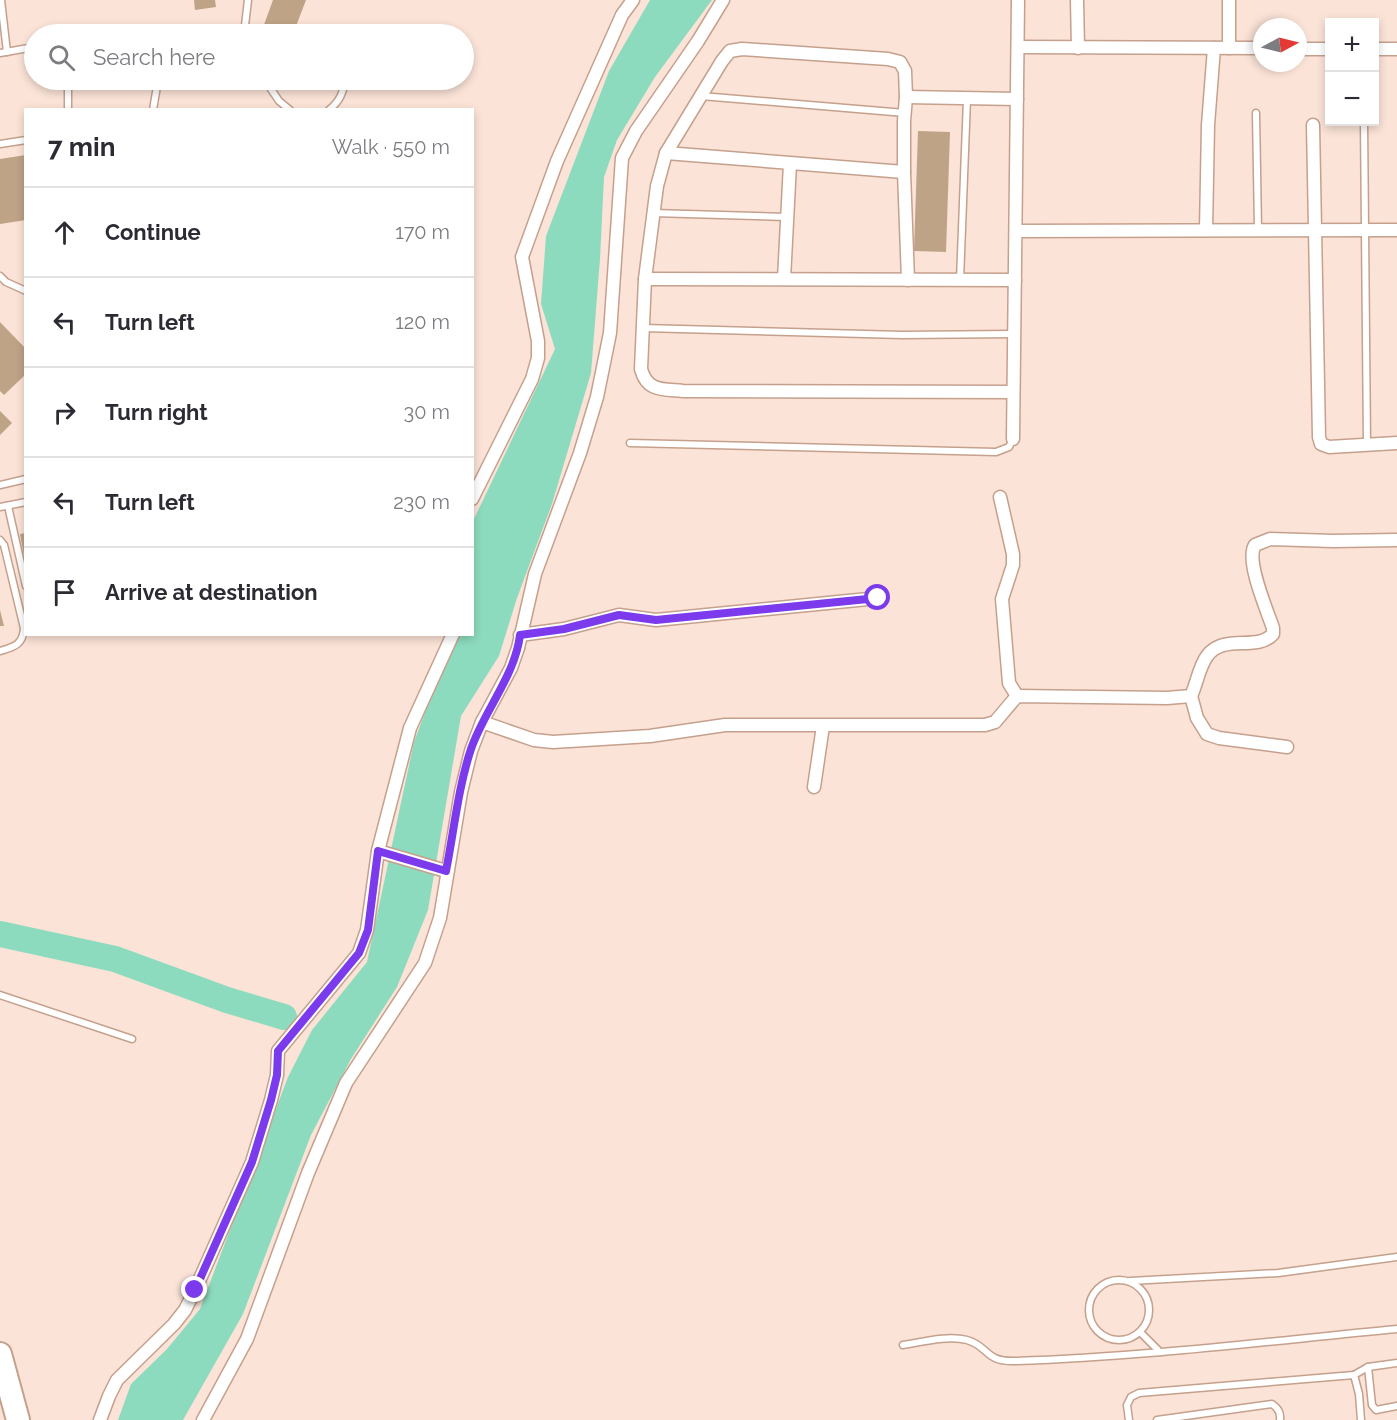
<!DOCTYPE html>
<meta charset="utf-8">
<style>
:root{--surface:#fff;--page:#f2f2f3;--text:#2b2b33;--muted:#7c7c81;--line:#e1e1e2}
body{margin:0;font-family:Raleway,sans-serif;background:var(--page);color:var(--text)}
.controls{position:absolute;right:18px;top:18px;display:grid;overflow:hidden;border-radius:0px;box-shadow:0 3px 9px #0003}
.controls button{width:54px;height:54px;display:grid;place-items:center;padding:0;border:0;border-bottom:2px solid var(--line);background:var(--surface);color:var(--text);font:30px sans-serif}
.compass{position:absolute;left:1253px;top:18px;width:54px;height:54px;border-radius:50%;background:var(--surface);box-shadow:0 3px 9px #0003;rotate:83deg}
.stop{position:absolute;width:18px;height:18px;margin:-14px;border:4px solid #7c3aed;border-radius:50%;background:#fff}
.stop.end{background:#7c3aed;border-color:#fff;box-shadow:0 2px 6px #0008}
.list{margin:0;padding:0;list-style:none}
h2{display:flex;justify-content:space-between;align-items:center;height:78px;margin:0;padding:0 24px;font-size:26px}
h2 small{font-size:20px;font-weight:400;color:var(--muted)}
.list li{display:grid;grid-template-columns:39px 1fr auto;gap:18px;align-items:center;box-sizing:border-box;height:90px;padding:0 24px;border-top:2px solid var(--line)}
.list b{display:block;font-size:22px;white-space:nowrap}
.list em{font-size:20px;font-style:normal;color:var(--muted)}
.icon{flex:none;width:33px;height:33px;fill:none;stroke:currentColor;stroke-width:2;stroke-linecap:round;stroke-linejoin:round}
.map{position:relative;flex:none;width:1397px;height:1420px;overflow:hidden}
.search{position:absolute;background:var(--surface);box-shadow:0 3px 9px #0003;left:24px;top:24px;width:450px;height:66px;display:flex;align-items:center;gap:15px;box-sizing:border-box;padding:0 21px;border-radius:33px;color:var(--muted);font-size:22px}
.panel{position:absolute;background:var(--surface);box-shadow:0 3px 9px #0003;left:24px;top:108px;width:450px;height:528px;border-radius:0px}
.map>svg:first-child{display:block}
.water{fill:#8ddbbe}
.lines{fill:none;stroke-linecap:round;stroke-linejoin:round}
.river{stroke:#8ddbbe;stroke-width:26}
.building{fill:#bfa386}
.lane-casing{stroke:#c5a08d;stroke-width:9}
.street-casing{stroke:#c5a08d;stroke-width:15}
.highway-casing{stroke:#c5a08d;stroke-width:26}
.lane{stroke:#fff;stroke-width:6}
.street{stroke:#fff;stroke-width:12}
.highway{stroke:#fff;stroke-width:22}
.route{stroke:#7c3aed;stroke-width:8}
</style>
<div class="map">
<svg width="1397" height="1420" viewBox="0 0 1397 1420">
<rect width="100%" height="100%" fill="#fbe3d7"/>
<polygon class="water" points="650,0 712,0 655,77 617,140 604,177 600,259 591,373 552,504 517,598 499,656 461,716 428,910 397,987 351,1059 311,1135 243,1314 183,1420 118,1420 131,1384 167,1349 200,1309 288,1077 312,1030 367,962 414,742 439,675 460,635 472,634 473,521 555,349 541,304 546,236 609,71"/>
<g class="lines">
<polyline class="river" points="0,934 115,959 227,1000 284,1017"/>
</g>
<g class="building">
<polygon points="194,0 215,0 216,7 195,10"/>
<polygon points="273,0 306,0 293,34 261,33"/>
<polygon points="918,131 950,132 946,252 914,251"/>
<polygon points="26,155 26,220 0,224 0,159"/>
<polygon points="0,322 26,349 26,374 4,395 0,391"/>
<polygon points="0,411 12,423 0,435"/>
<polygon points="26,533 26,556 24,556 20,534"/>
<polygon points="0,610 4,626 0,626"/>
</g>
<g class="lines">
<g class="lane-casing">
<g id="lane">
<polyline points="1,0 7,52"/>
<polyline points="244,34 248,0"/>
<polyline points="0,53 34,47"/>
<polyline points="265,80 279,101 290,110"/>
<polyline points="701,96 905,113"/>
<polyline points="68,110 68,80"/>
<polyline points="153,110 158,80"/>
<path d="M329 110C340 101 343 93 345 80"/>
<polyline points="1256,113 1258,230"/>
<polyline points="1364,122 1367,444"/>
<polyline points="0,144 26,140"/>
<polyline points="653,213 787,217"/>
<polyline points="0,276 6,282 26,291"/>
<polyline points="960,280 967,99"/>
<polyline points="643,328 902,335 1014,334"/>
<polyline points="630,443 996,452 1009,447 1013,439"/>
<polyline points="0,485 26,479"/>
<polyline points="8,506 26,586"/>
<polyline points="0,507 26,502"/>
<path d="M0 540 4 545 24 628C23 645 14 647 0 651"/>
<polyline points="0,995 132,1039"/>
<circle cx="1119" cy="1310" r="30"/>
<polyline points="1130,1281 1278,1273 1397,1257"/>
<polyline points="1140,1332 1160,1352"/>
<path d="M903 1345C922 1342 948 1335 967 1340 989 1346 984 1362 1015 1361 1143 1357 1270 1341 1397 1329"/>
<polyline points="1368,1367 1372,1405 1376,1410 1397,1406"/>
<polyline points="1354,1375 1368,1367 1397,1363"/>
<polyline points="1129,1420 1127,1405 1131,1397 1139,1393 1354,1375 1359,1394 1361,1420"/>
<path d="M1157 1420 1272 1404C1278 1408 1281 1413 1280 1420"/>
</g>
</g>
<g class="street-casing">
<g id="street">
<polyline points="1077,0 1078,48"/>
<polyline points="1018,47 1262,48"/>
<polyline points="1229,48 1229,0"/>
<polyline points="1298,49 1330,49"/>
<polyline points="1374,49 1397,49"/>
<polyline points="906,97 1017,99"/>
<polyline points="1313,125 1319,437 1321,444 1329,447 1397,443"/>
<polyline points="666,153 904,172"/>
<polyline points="1206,230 1208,125 1214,48"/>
<polyline points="1016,231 1397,230"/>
<polyline points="645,279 1015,280"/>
<polyline points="784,279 790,164"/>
<path d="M908 280 904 172V121L906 97 905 71 900 62 888 59 742 49 730 51 722 61 666 153 657 186 645 279 641 369C647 392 663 389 683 391L1013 392"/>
<polyline points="1013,439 1018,0"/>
<polyline points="1000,497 1013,554 1013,565 1002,599 1009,683 1017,696"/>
<polyline points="472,499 532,379 538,358 538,341 522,257 557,161 622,15 633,0"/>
<polyline points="520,635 564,629 619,615 656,620 878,598"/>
<polyline points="1191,696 1197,718 1207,734 1219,738 1287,747"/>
<path d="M482 722 534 740 553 742 650 736 725 725H985L995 722 1017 696 1167 698 1191 696C1197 683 1199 667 1207 656 1224 633 1257 652 1273 634V628C1267 610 1245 560 1255 545L1270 539 1333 541 1397 540"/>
<polyline points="814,787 823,726"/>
<polyline points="378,851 446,871"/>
<polyline points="100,1420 109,1396 117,1380 174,1324 185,1310 195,1290 252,1162 271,1100 277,1075 278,1051 359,953 367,930 378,851 410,728 453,634"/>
<polyline points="203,1420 247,1339 308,1173 346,1083 425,963 440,918 461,792 471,751 482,722 511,668 518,648 535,574 580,453 597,397 610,333 622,158 636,131 698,41 723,0"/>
</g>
</g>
<g class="highway-casing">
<polyline id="highway" points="0,1354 18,1420"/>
</g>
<use href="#lane" class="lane"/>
<use href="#street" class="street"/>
<use href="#highway" class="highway"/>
</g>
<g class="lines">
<path class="route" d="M195 1290 252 1162 271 1100 277 1075 278 1051 359 953 368 930 378 851 446 871C454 831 458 788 471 749 484 711 515 676 520 635L564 629 619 615 656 620 878 598"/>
</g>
</svg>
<div class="controls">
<button>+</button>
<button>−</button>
</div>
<svg class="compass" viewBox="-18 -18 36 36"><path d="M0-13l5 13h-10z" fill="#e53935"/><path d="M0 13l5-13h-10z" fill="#7c7c81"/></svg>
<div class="stop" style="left:878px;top:598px"></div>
<div class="stop end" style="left:195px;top:1290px"></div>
<div class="search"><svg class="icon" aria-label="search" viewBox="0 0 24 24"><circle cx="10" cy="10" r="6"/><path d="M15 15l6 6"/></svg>Search here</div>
<section class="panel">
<h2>7 min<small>Walk · 550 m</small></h2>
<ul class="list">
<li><svg class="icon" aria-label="ahead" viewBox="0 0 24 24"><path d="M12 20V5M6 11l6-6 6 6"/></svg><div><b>Continue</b></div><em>170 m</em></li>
<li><svg class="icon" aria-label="left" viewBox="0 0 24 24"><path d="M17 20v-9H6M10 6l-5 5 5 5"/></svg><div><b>Turn left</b></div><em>120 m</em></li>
<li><svg class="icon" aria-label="right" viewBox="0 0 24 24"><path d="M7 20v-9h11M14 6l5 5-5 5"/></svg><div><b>Turn right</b></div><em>30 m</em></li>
<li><svg class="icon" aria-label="left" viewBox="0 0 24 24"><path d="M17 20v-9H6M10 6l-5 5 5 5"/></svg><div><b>Turn left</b></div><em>230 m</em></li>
<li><svg class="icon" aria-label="arrive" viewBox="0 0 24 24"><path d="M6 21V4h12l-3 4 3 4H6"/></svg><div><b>Arrive at destination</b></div></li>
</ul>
</section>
</div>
